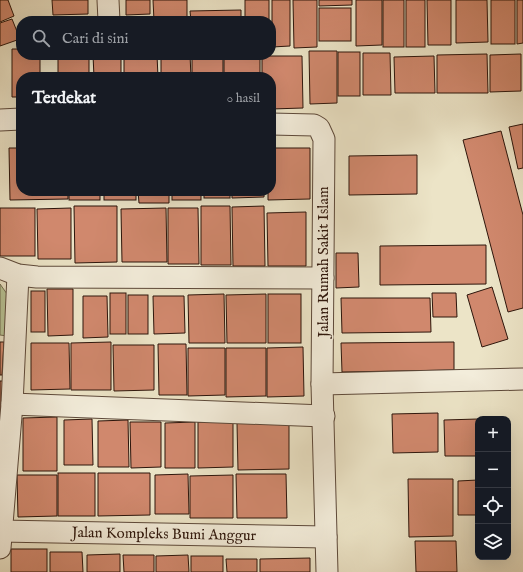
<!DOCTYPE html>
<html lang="id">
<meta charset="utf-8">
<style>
:root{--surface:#171b24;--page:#242831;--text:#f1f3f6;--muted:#9ea1a6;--line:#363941}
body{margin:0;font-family:"IM FELL English",serif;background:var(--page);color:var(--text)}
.controls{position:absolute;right:12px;bottom:12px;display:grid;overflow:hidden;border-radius:8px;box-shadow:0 4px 16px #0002}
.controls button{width:36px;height:36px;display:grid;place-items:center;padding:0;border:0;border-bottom:1px solid var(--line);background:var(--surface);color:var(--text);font:20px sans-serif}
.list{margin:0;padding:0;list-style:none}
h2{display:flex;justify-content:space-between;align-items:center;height:52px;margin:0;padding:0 16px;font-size:17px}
h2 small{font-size:13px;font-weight:400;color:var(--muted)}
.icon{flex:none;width:22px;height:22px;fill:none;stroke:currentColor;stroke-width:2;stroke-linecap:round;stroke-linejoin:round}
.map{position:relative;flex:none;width:523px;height:572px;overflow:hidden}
.search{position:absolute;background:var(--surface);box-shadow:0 4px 16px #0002;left:16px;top:16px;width:260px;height:44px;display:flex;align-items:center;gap:10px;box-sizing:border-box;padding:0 14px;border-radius:16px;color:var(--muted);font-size:15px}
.panel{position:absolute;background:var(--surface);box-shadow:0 4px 16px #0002;left:16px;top:72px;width:260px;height:124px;border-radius:16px}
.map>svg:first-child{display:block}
.green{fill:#b8c496;stroke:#726c50}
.building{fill:#d0886d;stroke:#2d150b}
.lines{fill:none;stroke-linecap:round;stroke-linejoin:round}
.minor-casing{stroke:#5d493a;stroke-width:23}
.minor{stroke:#f3eddb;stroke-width:21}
.labels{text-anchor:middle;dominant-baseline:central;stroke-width:3;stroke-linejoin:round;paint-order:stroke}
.street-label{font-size:15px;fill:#2d150b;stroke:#f3eddb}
</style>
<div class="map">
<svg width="523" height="572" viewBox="0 0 523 572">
<rect width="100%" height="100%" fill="#ece4c7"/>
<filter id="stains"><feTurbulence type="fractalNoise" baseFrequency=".005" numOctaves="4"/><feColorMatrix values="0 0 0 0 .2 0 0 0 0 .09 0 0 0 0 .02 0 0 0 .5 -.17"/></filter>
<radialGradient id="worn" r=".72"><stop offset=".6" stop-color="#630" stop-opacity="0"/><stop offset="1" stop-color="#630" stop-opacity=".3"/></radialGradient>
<polygon class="green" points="0,284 12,301 7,336 0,335"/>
<g class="building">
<polygon points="0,0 8,0 14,16 0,22"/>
<polygon points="52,0 88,0 88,14 53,15"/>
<polygon points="126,0 150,0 150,14 126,15"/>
<polygon points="153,0 187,0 187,21 154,21"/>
<rect x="245" y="0" width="24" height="21"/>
<polygon points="272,0 290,0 290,46 272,47"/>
<polygon points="293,0 317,0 317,47 294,48"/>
<polygon points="319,0 352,0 352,5 319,6"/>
<polygon points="356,0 382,0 382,45 356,46"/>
<rect x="383" y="0" width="21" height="47"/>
<rect x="406" y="0" width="19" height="47"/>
<polygon points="427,0 451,0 451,45 428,45"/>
<polygon points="456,0 487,0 488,42 456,43"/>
<rect x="491" y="0" width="24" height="44"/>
<polygon points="517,0 523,0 523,43 517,44"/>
<rect x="319" y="8" width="32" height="33"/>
<polygon points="241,10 241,21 191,21 190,11"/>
<rect x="123" y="18" width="29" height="3"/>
<polygon points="12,19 20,39 0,46 0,23"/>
<polygon points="12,49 21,49 21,55 40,55 40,77 21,77 21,97 12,97"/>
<polygon points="309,51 337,51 337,103 310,104"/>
<rect x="338" y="52" width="22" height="44"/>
<polygon points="363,53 390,53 391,95 363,95"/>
<polygon points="487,54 488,93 437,93 437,55"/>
<polygon points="521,54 521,91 490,92 490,55"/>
<rect x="58" y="55" width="31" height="22"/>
<polygon points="93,55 121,55 121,77 94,77"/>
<polygon points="124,55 157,55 158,77 124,77"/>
<polygon points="161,55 190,55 191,77 161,77"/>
<rect x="192" y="55" width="31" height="22"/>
<rect x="224" y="55" width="36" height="22"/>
<polygon points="262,56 302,56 303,108 271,109 271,77 262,77"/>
<polygon points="434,56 435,93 395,93 394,57"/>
<polygon points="523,124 523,168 518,169 509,127"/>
<polygon points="501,131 523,215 523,308 508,312 463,140"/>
<polygon points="9,148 21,148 21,191 68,191 68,199 10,200"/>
<polygon points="271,148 310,148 310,199 268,200 268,191 271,191"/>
<polygon points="417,155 417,194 349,195 349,156"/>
<rect x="69" y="191" width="31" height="9"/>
<rect x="104" y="191" width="32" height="9"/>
<polygon points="138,191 169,191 169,203 139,203"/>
<rect x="172" y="191" width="29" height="9"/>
<rect x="204" y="191" width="26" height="7"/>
<polygon points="232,191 264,191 264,197 232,198"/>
<polygon points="74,206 117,206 117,262 75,263"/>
<polygon points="201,206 230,206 231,265 201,265"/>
<polygon points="264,206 265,266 233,266 232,207"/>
<rect x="0" y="208" width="35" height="48"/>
<polygon points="71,208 71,259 38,259 37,209"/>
<polygon points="166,208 167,262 122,262 121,209"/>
<polygon points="168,208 198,208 199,264 168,264"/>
<polygon points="306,212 306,266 268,266 267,213"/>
<polygon points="486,245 486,284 380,285 380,246"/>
<polygon points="336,253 358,253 359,287 336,288"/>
<polygon points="492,287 508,339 482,347 467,295"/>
<polygon points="47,289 73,289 73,335 48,336"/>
<rect x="31" y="291" width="14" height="41"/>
<rect x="110" y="293" width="16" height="41"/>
<polygon points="432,293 456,293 457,317 433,317"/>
<polygon points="224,294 225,343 189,343 188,295"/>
<polygon points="266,294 266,343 227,343 226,295"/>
<rect x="268" y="294" width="33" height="49"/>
<rect x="128" y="295" width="20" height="39"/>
<polygon points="83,296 107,296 108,337 83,338"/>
<polygon points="153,296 184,296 185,333 154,334"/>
<polygon points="341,298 430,298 431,332 342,333"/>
<polygon points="0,342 4,342 2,375 0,375"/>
<polygon points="111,342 111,390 71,390 71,343"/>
<polygon points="454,342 454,370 342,372 341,343"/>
<polygon points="31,343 69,343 70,389 31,390"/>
<polygon points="158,344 186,344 187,395 159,395"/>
<polygon points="113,345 154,345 154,390 114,391"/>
<polygon points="303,347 304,396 267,397 267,348"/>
<polygon points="188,348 225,348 225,395 188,396"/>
<polygon points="226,348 266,348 266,396 226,397"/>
<polygon points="0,381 4,381 3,412 0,411"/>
<polygon points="438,413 438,452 393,453 392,414"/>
<polygon points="57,417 57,471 23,471 23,418"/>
<polygon points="92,419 93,465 64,465 64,420"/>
<polygon points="478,419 478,456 445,456 444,420"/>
<polygon points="128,420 129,467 98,467 98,421"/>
<polygon points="130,422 161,422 161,467 131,468"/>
<polygon points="195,422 195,468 165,468 165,423"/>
<polygon points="198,422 233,422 233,467 198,468"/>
<polygon points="289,422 289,469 238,470 237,423"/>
<rect x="58" y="473" width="37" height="43"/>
<polygon points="98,473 150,473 150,515 98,516"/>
<polygon points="188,474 189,514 155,514 155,475"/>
<polygon points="236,474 286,474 287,518 237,518"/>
<polygon points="17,475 57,475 57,516 18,517"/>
<polygon points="233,475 233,518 190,518 190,476"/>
<polygon points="408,479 453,479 453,536 409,537"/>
<polygon points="478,480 478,515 458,515 458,481"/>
<polygon points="415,541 456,541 457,572 416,572"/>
<rect x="11" y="549" width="36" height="23"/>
<polygon points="50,552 82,552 83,572 50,572"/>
<polygon points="120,554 120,572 87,572 87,555"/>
<polygon points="123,555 154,555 154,572 124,572"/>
<polygon points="188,555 189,572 156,572 156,556"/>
<rect x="191" y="556" width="32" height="16"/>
<polygon points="310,558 310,572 260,572 260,559"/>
<polygon points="226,559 257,559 257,572 227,572"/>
</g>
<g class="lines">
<g class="minor-casing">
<g id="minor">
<polyline points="108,0 109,21"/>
<polyline points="0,120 21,119"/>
<polyline points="271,124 314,125 319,128 324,139 322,384 327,572"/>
<polyline points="0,268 18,275 37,277 323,278"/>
<polyline points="322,384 523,379"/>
<polyline points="12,404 324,416"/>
<polyline points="0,531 326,537"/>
<polyline points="0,548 12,404 18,275"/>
</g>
</g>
<use href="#minor" class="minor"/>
</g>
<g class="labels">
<g class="street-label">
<text transform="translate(323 262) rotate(-90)">Jalan Rumah Sakit Islam</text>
<text transform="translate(164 534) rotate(1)">Jalan Kompleks Bumi Anggur</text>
</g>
</g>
<rect width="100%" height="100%" filter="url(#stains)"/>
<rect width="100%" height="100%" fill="url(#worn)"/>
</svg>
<div class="controls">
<button>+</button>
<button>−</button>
<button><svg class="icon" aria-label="locate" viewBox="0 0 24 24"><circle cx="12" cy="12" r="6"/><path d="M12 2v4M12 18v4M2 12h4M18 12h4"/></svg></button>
<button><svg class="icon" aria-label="layers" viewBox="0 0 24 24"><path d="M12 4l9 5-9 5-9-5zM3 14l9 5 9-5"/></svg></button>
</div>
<div class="search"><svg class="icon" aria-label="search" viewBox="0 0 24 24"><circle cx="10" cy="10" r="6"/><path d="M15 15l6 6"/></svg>Cari di sini</div>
<section class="panel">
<h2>Terdekat<small>0 hasil</small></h2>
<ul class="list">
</ul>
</section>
</div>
